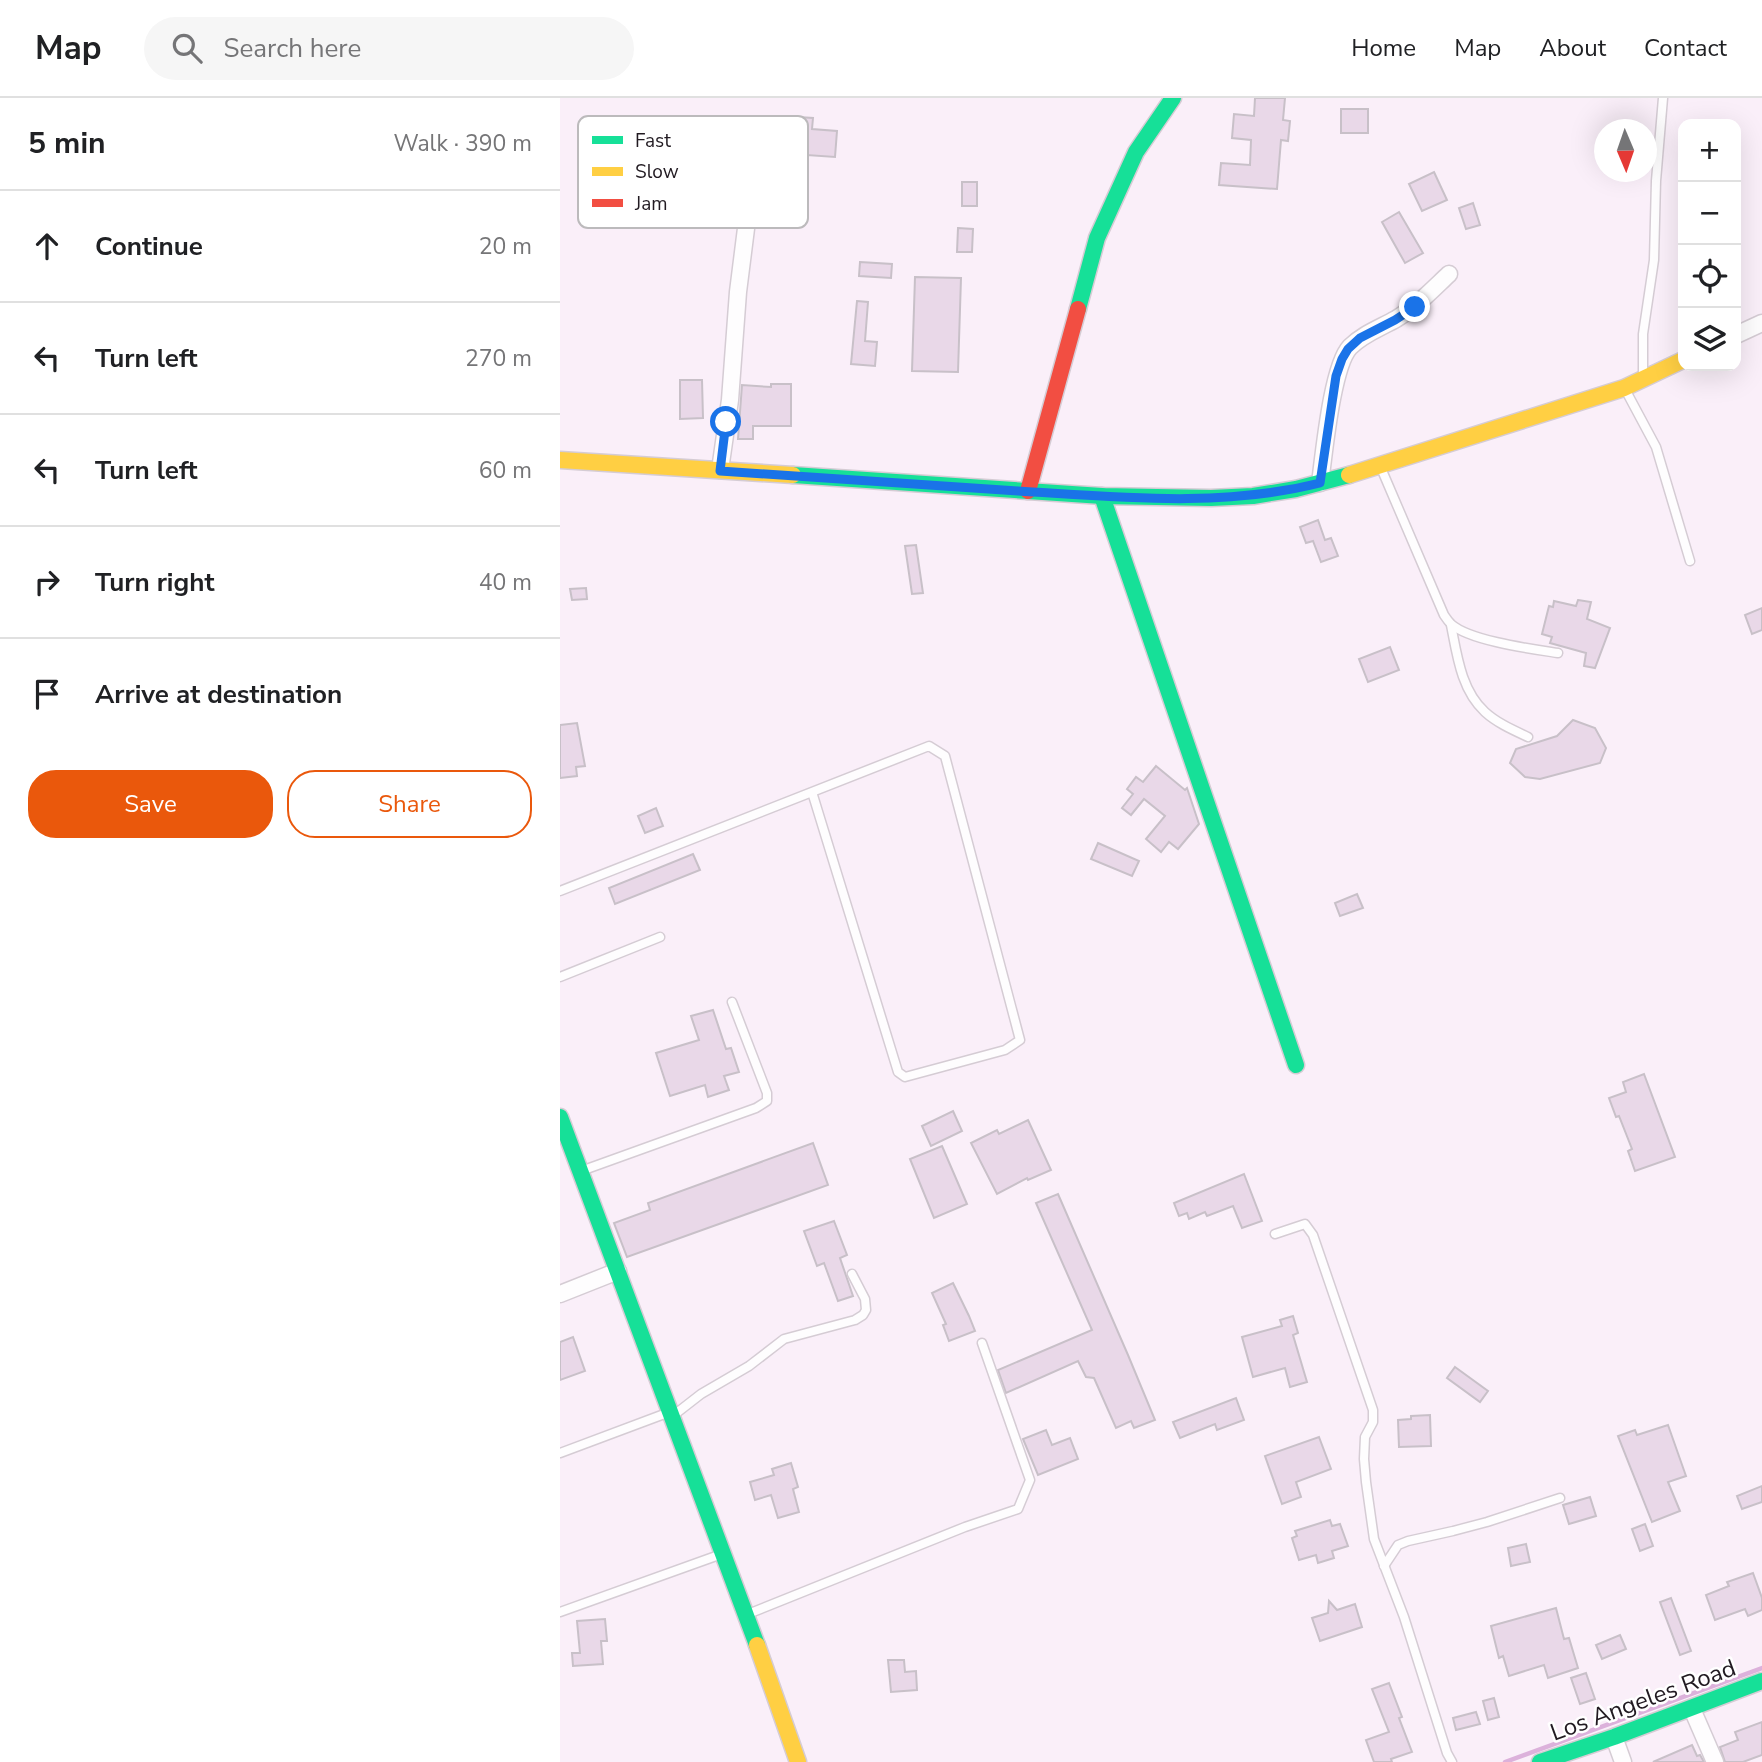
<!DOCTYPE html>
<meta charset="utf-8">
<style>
:root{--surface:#fff;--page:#f6f6f6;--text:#202124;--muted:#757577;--line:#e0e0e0;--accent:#ea580c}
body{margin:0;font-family:"Nunito Sans",sans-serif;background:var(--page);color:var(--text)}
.controls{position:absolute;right:21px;top:21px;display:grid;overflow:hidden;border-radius:14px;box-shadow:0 7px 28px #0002}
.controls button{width:63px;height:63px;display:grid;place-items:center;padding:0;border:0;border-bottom:2px solid var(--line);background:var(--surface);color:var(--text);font:35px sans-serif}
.compass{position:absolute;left:1034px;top:21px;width:63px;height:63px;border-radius:50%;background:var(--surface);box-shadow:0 7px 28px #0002;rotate:178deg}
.stop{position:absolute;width:21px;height:21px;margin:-16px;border:5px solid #1a73e8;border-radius:50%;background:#fff}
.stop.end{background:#1a73e8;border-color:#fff;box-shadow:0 2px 7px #0008}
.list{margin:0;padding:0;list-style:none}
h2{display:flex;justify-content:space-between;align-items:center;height:91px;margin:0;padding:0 28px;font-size:30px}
h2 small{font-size:23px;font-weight:400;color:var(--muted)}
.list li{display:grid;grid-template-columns:46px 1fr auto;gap:21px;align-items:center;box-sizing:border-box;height:112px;padding:0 28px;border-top:2px solid var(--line)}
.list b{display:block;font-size:26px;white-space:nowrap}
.list em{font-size:23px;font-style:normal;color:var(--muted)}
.actions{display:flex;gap:14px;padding:21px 28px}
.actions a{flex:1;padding:16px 0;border:2px solid var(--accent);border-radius:28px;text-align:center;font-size:24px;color:var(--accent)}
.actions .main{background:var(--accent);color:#fff}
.icon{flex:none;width:38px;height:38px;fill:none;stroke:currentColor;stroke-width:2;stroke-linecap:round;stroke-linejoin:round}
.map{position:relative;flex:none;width:1202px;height:1664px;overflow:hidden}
header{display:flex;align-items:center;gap:42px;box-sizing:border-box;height:98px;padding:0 35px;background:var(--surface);border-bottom:2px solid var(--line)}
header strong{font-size:33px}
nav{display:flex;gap:38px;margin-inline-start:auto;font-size:24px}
.search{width:490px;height:63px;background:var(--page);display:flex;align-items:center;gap:18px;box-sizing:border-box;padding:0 24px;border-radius:38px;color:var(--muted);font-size:26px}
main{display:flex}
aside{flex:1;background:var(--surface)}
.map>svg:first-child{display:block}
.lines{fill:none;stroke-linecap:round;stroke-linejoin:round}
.stream{stroke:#dcb1db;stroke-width:4.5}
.building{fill:#e9d8e8;stroke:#c8c0c8;stroke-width:2}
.lane-casing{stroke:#d5ccd4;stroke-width:11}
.street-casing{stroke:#d5ccd4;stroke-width:19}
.fast-casing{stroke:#d5ccd4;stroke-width:19}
.slow-casing{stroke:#d5ccd4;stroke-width:19}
.jam-casing{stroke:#d5ccd4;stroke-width:19}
.lane{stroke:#fefdfe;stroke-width:8}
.street{stroke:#fefdfe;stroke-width:16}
.fast{stroke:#16e098;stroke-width:16}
.slow{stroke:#ffcf43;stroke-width:16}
.jam{stroke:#f24e42;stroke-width:16}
.route{stroke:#1a73e8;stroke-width:9}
.labels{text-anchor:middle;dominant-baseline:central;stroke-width:5;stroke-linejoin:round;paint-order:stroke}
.street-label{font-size:24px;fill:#211a21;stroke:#fff}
.key{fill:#fff;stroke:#bcbabc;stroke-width:2}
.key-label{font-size:19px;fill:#211a21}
</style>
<header>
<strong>Map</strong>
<div class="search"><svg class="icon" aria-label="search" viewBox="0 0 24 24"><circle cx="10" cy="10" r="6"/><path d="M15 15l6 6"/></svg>Search here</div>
<nav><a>Home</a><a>Map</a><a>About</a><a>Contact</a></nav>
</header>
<main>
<aside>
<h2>5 min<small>Walk · 390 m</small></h2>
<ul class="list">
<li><svg class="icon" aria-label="ahead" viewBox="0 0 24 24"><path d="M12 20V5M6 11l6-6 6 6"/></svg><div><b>Continue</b></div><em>20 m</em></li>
<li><svg class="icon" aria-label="left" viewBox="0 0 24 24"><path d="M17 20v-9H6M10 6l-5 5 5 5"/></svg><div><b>Turn left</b></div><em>270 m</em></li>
<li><svg class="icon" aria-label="left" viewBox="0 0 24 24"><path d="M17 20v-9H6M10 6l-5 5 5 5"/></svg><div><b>Turn left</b></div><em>60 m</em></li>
<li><svg class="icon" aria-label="right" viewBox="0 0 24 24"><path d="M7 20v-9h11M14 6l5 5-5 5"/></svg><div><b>Turn right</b></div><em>40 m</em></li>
<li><svg class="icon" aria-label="arrive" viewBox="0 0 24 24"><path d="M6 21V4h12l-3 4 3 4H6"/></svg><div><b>Arrive at destination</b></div></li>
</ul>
<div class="actions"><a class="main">Save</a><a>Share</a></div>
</aside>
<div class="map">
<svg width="1202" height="1664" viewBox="0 0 1202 1664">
<rect width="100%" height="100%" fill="#faeff9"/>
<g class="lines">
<polyline class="stream" points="945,1664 1202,1570"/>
</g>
<g class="building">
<polygon points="695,0 725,0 723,22 730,23 728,43 721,42 717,91 659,87 661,65 690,67 691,42 672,40 674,16 694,18"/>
<rect x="781" y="11" width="27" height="24"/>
<polygon points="238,19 253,20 252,31 277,33 275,59 247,57 247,64 228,63 229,53 201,51 202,39 171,40 171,23 196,23 237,26"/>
<polygon points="874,74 887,102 862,113 849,86"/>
<rect x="402" y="84" width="15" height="24"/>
<polygon points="913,105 920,127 906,131 899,110"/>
<polygon points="839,114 863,155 845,165 822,124"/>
<polygon points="398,130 413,131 412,154 397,154"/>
<polygon points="300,164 332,166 331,180 299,178"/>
<polygon points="355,179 401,180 398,274 352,273"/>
<polygon points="297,203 308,204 305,243 317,244 315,268 291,266"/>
<polygon points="120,282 142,282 143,320 120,321"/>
<polygon points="211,286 231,286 231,328 193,328 193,341 178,341 182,287 211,289"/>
<polygon points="758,422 765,442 771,440 778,458 761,464 753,443 746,445 740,429"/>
<polygon points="356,447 363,495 352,496 345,448"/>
<polygon points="26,490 27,501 12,502 10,491"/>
<polygon points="1018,502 1031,504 1027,521 1050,530 1035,570 1024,568 1026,555 990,545 992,539 982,536 989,508 993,509 994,503 1016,508"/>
<polygon points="1202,510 1202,532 1192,536 1185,517"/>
<polygon points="830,549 839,572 808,584 799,561"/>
<polygon points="1013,622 1035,630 1046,650 1040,665 980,681 965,679 950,665 956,651 997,638"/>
<polygon points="17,625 25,668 16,669 17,678 0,680 0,627"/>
<polygon points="596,668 625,692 627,690 639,726 618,751 609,744 601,754 586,741 605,718 584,701 571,717 562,710 573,696 567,691 576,679 583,684"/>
<polygon points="96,710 103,728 85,735 78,718"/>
<polygon points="538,745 579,763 572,778 531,761"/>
<polygon points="133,756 140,772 55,806 49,790"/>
<polygon points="797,796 803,810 780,818 775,805"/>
<polygon points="153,912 166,951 171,950 179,974 164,978 169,992 148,999 145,987 110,998 96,955 139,942 131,918"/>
<polygon points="1084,976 1115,1059 1075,1073 1068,1053 1072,1051 1059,1018 1056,1019 1049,1000 1066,994 1063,984"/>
<polygon points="393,1013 402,1033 371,1048 362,1028"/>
<polygon points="468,1022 491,1072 468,1082 467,1080 437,1096 411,1045 437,1032 439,1036"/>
<polygon points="253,1045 268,1087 67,1159 54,1125 90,1112 88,1105"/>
<polygon points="382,1048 407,1106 374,1120 350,1061"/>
<polygon points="684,1076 702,1123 682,1130 673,1108 647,1118 645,1114 629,1121 627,1115 619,1118 614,1105"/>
<polygon points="498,1096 568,1257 595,1322 574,1330 571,1323 556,1330 534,1280 526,1279 518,1263 446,1295 438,1272 532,1232 476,1105"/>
<polygon points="274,1123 287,1157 280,1160 293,1198 278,1203 264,1165 257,1168 244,1133"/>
<polygon points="393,1185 409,1218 415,1233 389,1243 383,1227 386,1226 372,1195"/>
<polygon points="733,1218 738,1235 733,1237 747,1284 730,1289 725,1270 693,1279 682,1239 722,1228 720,1222"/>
<polygon points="13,1239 25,1273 0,1282 0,1244"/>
<polygon points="895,1269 928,1293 920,1304 887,1280"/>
<polygon points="676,1300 684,1322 657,1332 655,1326 620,1340 613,1324"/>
<polygon points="870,1317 871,1348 839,1349 838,1322 851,1321 851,1318"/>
<polygon points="1108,1327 1126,1378 1108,1384 1120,1413 1092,1424 1058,1338 1075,1332 1077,1337"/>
<polygon points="486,1332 492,1347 510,1340 518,1361 478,1377 463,1341"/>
<polygon points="759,1339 771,1371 736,1384 741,1399 722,1406 705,1358"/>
<polygon points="231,1365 238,1389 233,1391 239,1414 218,1420 211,1397 195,1402 190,1384 214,1377 212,1371"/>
<polygon points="1202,1388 1202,1404 1182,1411 1177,1398"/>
<polygon points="1030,1399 1036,1418 1009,1426 1003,1407"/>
<polygon points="770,1422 772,1428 780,1426 788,1448 772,1453 774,1460 758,1465 756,1457 739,1462 732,1440 737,1438 735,1433"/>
<polygon points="1085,1426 1093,1448 1080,1453 1072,1431"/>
<polygon points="966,1446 970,1464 951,1468 948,1450"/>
<polygon points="1193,1475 1202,1500 1202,1512 1188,1518 1185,1511 1155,1522 1146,1497 1169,1488 1167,1484"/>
<polygon points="1111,1500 1131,1553 1120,1557 1100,1504"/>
<polygon points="769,1503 777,1512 795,1506 802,1529 760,1543 752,1520 768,1515"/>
<polygon points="996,1510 1004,1541 1009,1540 1018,1570 988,1580 984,1567 949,1578 943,1558 939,1560 931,1528"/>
<polygon points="45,1521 47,1543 41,1543 43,1566 13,1568 12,1555 20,1555 17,1523"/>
<polygon points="1060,1537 1066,1551 1042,1561 1036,1547"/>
<polygon points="328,1562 344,1562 345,1574 356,1573 357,1592 331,1594"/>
<polygon points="1026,1575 1035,1601 1020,1606 1011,1580"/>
<polygon points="829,1585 842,1619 839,1620 852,1654 831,1661 832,1664 814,1664 806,1642 829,1634 812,1591"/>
<polygon points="934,1600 939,1619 928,1622 923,1603"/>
<polygon points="916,1614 920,1626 896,1632 893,1620"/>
<polygon points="1202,1624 1202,1657 1183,1664 1165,1664 1160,1649 1178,1642 1175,1634"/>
<polygon points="1132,1647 1137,1658 1140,1657 1144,1664 1093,1664"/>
</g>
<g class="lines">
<g class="lane-casing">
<g id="lane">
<polyline points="1083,277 1083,236 1094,162 1096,83 1103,0"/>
<polyline points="1066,293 1096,349 1130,463"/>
<path d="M821 370 884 517C886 520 888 523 891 526 910 543 972 551 998 555"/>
<path d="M891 527C897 557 901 592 925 614 937 625 953 632 968 639"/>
<polyline points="0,793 369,648 385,658 460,942 445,952 345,979 338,974 252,694"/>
<polyline points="0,879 100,839"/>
<polyline points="21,1073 196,1010 207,1003 207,995 172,904"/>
<polyline points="715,1136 745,1126 753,1137 813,1312 813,1324 805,1339 804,1361 806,1384 814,1441 844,1519 887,1655 892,1664"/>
<polyline points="114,1317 141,1296 189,1268 224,1241 295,1222 303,1217 306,1212 305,1201 292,1176"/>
<polyline points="0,1355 107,1315"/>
<polyline points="824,1468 838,1447 848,1443 893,1433 927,1424 1000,1400"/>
<polyline points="0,1514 159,1457"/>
<polyline points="188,1516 405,1429 458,1411 470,1382 422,1245"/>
</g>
</g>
<g class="street-casing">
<g id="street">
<polyline points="1176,237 1202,225"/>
<polyline points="160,372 170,302 178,194 193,75"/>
<path d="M760 385C764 356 772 268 790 249 803 236 820 230 836 221 856 209 872 192 889 176"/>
<polyline points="0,1196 58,1173"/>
<polyline points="1132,1611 1155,1664"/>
<polyline points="1054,1639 1063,1664"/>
</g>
</g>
<g class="fast-casing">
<g id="fast">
<polyline points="518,211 537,140 576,54 613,0"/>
<polyline points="233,377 542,398 651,400 693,398 736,391 789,377"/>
<polyline points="542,398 736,967"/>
<polyline points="0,1019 197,1547"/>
<polyline points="980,1664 1054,1639 1202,1583"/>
</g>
</g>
<g class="slow-casing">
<g id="slow">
<polyline points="0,362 233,377"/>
<polyline points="789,377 1064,290 1123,262"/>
<polyline points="197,1547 238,1664"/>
</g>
</g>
<g class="jam-casing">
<polyline id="jam" points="468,393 518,211"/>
</g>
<use href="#lane" class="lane"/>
<use href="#street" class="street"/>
<use href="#fast" class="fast"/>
<use href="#slow" class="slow"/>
<use href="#jam" class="jam"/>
</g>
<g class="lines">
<path class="route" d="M166 324 160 373C259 379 358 386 458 393 558 399 661 410 760 385L776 278 782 261 788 251 800 240 835 222 855 209"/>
</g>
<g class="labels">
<g class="street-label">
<text transform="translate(1083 1602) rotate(-20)">Los Angeles Road</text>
</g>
</g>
<rect x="18" y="18" width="230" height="112" rx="10" class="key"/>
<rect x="32" y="38" width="31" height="8" fill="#16e098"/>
<rect x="32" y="69" width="31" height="9" fill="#ffcf43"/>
<rect x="32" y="101" width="31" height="8" fill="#f24e42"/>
<g class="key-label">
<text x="75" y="49">Fast</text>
<text x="75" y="80">Slow</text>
<text x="75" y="112">Jam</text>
</g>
</svg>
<div class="controls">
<button>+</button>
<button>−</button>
<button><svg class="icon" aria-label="locate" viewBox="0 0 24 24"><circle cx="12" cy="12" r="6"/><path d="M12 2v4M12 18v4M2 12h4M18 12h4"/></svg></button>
<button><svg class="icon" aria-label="layers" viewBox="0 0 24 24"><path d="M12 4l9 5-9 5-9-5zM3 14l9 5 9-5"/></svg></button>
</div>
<svg class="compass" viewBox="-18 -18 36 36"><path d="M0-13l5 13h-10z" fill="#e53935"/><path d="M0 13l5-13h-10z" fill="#757577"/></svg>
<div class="stop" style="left:166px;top:324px"></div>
<div class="stop end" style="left:855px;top:209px"></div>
</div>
</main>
